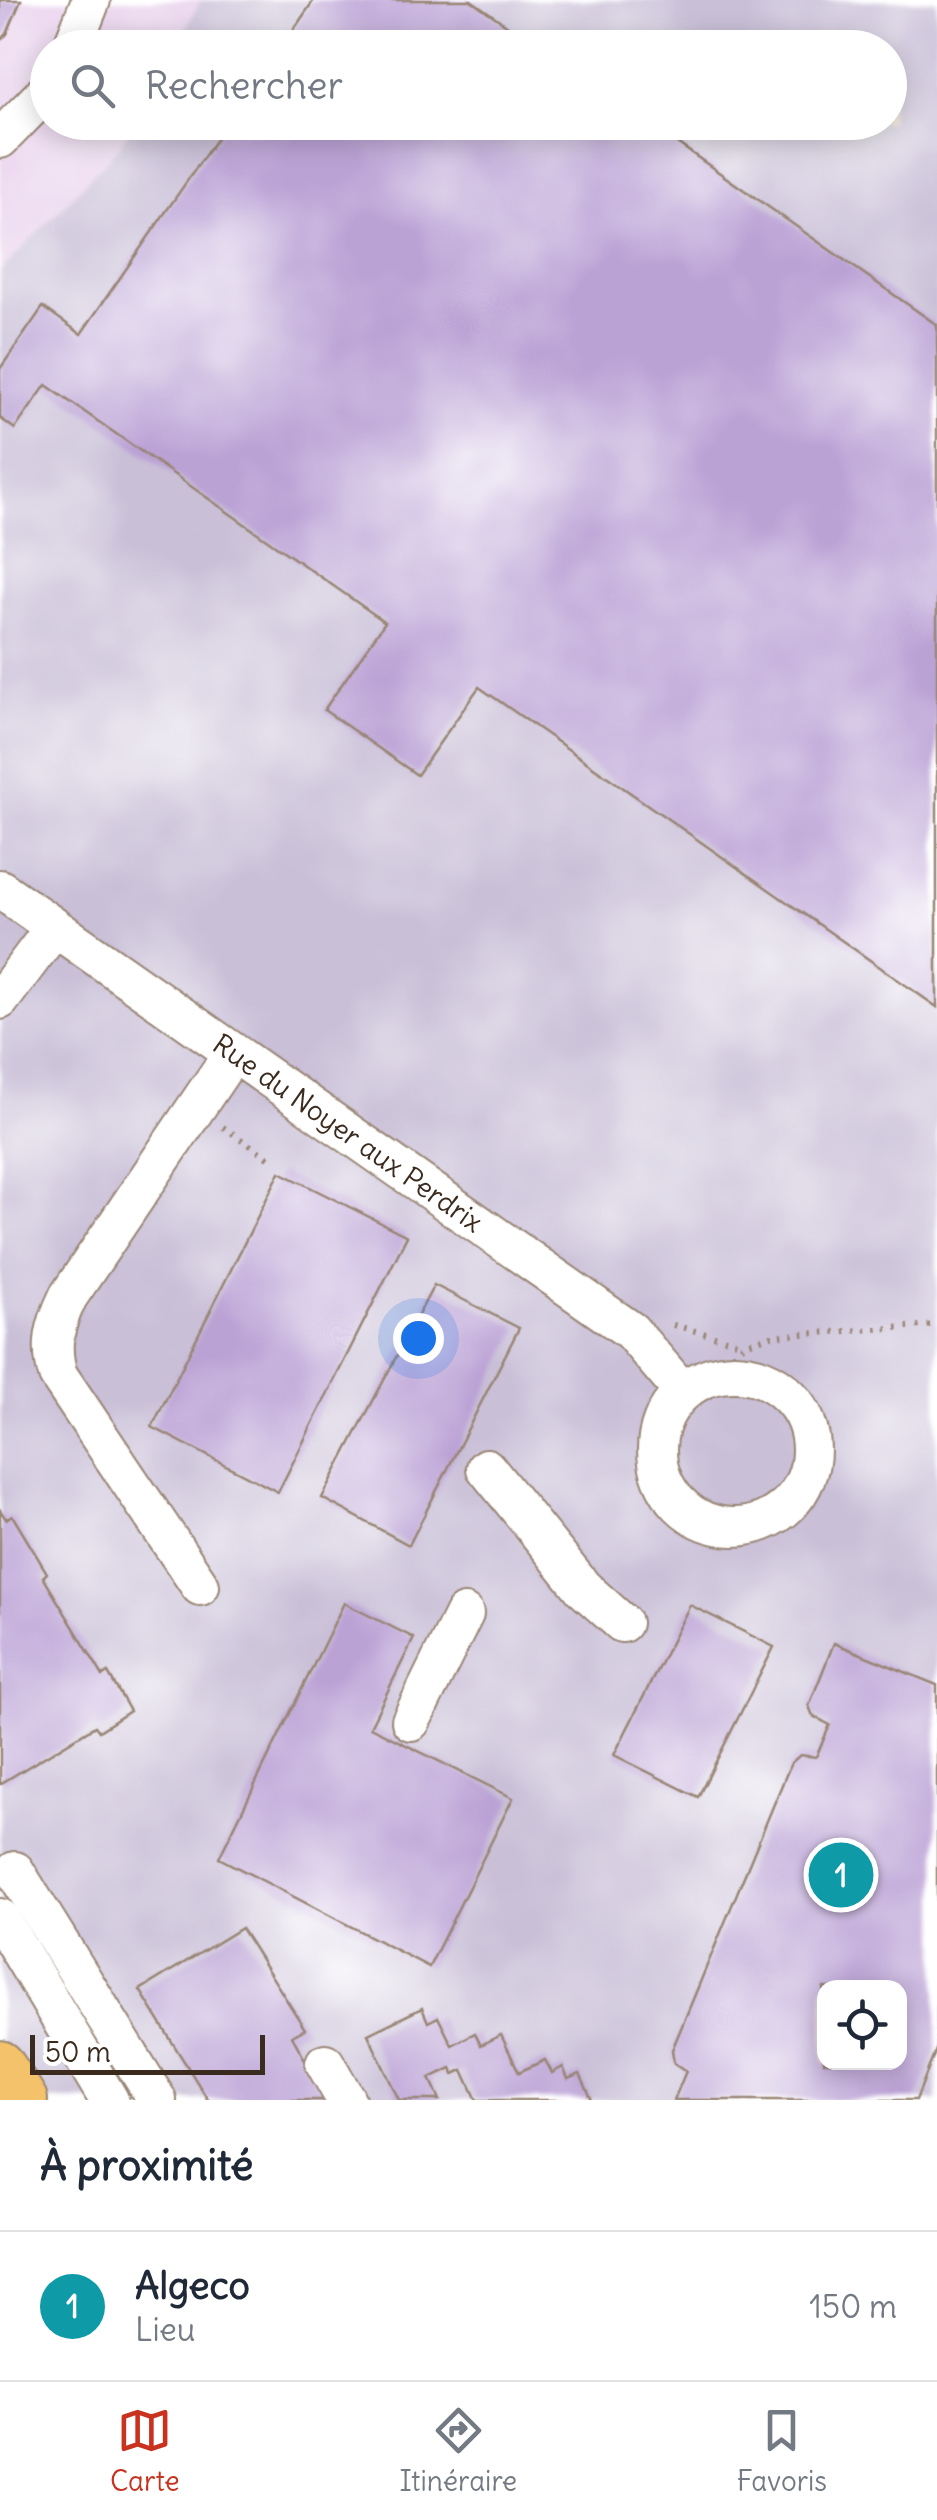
<!DOCTYPE html>
<html lang="fr">
<meta charset="utf-8">
<style>
:root{--surface:#fff;--page:#f6f6f7;--text:#1f2937;--muted:#747a83;--line:#e0e1e3;--accent:#c8321e}
body{margin:0;font-family:Delius,sans-serif;background:var(--page);color:var(--text)}
.controls{position:absolute;right:30px;bottom:30px;display:grid;overflow:hidden;border-radius:20px;box-shadow:0 5px 25px #0003}
.controls button{width:90px;height:90px;display:grid;place-items:center;padding:0;border:0;border-bottom:2px solid var(--line);background:var(--surface);color:var(--text);font:50px sans-serif}
.scale{position:absolute;left:30px;bottom:25px;width:235px;box-sizing:border-box;padding-left:10px;border:5px solid #3b2a1e;border-top:0;font-size:28px;line-height:35px;white-space:nowrap;color:#3b2a1e;-webkit-text-stroke:8px #fff;paint-order:stroke}
.you{position:absolute;left:418px;top:1338px;width:35px;height:35px;margin:-25px;border:8px solid #fff;border-radius:50%;background:#1a73e8;box-shadow:0 0 0 15px #1a73e833}
.badge{display:grid;place-items:center;width:65px;height:65px;border-radius:50%;background:var(--accent);color:#fff;font-size:32px;font-weight:700}
.pin{position:absolute;translate:-50% -50%;border:5px solid #fff;box-shadow:0 2px 10px #0006}
.list{margin:0;padding:0;list-style:none}
h2{display:flex;justify-content:space-between;align-items:center;height:130px;margin:0;padding:0 40px;font-size:42px}
h2 small{font-size:32px;font-weight:400;color:var(--muted)}
.list li{display:grid;grid-template-columns:65px 1fr auto;gap:30px;align-items:center;box-sizing:border-box;height:150px;padding:0 40px;border-top:2px solid var(--line)}
.list b{display:block;font-size:38px;white-space:nowrap}
.list p{margin:0;font-size:32px;white-space:nowrap;color:var(--muted)}
.list em{font-size:32px;font-style:normal;color:var(--muted)}
.icon{flex:none;width:55px;height:55px;fill:none;stroke:currentColor;stroke-width:2;stroke-linecap:round;stroke-linejoin:round}
.map{position:relative;flex:none;width:937px;height:2100px;overflow:hidden}
.search{position:absolute;background:var(--surface);box-shadow:0 5px 25px #0003;left:30px;right:30px;top:30px;height:110px;display:flex;align-items:center;gap:25px;box-sizing:border-box;padding:0 35px;border-radius:55px;color:var(--muted);font-size:38px}
.sheet{height:280px;background:var(--surface)}
nav{display:flex;justify-content:space-around;align-items:center;box-sizing:border-box;height:140px;border-top:2px solid var(--line);background:var(--surface);font-size:28px;color:var(--muted)}
nav a{display:grid;justify-items:center;gap:5px}
nav .on{color:var(--accent)}
.map>svg:first-child{display:block}
.built{fill:#e9d1ed}
.industrial{fill:#c9bfd7;fill-rule:evenodd}
.building{fill:#bba2d5;fill-rule:evenodd}
.lines{fill:none;stroke-linecap:round;stroke-linejoin:round}
.minor-casing{stroke:#998675;stroke-width:42}
.major-casing{stroke:#998675;stroke-width:52}
.path{stroke:#998675;stroke-width:6;stroke-dasharray:2.5 8;stroke-linecap:butt}
.minor{stroke:#fff;stroke-width:38}
.major{stroke:#f3c26a;stroke-width:48}
.labels{text-anchor:middle;dominant-baseline:central;stroke-width:9;stroke-linejoin:round;paint-order:stroke}
.street-label{font-size:28px;fill:#3b2a1e;stroke:#fff}
</style>
<div class="map">
<svg width="937" height="2100" viewBox="0 0 937 2100">
<rect width="100%" height="100%" fill="#fff"/>
<filter id="ink" filterUnits="userSpaceOnUse"><feTurbulence type="fractalNoise" baseFrequency=".01" numOctaves="2"/><feDisplacementMap in="SourceGraphic" scale="20" xChannelSelector="R" yChannelSelector="G"/><feConvolveMatrix kernelMatrix="1 2 1 2 8 2 1 2 1" color-interpolation-filters="sRGB"/></filter>
<filter id="wash" filterUnits="userSpaceOnUse"><feTurbulence type="fractalNoise" baseFrequency=".0048" numOctaves="4" result="noise"/><feDisplacementMap in="SourceGraphic" scale="40" xChannelSelector="R" yChannelSelector="G"/><feGaussianBlur stdDeviation="2.25" result="paint"/><feColorMatrix in="noise" values="0 0 0 0 0 0 0 0 0 0 0 0 0 0 0 0 0 1.4 0 .05"/><feComposite in="paint" operator="in"/></filter>
<g filter="url(#wash)">
<rect width="100%" height="100%" fill="#f7e2cc"/>
<polygon class="built" points="0,0 201,0 175,47 48,48 48,122 133,123 120,146 0,272"/>
<path class="industrial" d="M201 0H937V2100H0V272L120 146 133 123 890 122V48L175 47ZM824 1988H900V2062H824Z"/>
<g id="blocks">
<g class="building">
<polygon points="0,0 21,0 7,34 0,41"/>
<polygon points="314,0 471,0 539,48 281,48"/>
<polygon points="228,122 647,122 937,325 937,1007 479,687 417,775 324,710 385,622 46,385 15,429 0,418 0,369 43,307 81,334"/>
<polygon points="280,1172 407,1236 278,1492 152,1427"/>
<polygon points="434,1285 519,1328 409,1545 322,1498"/>
<polygon points="0,1510 6,1519 12,1515 47,1573 43,1577 103,1676 108,1673 130,1711 99,1731 95,1726 0,1784"/>
<polygon points="344,1603 414,1638 370,1727 513,1798 429,1967 219,1858"/>
<polygon points="690,1605 774,1647 698,1797 614,1755"/>
<path d="M834 1643 937 1685V2047L916 2100H674L686 2071 674 2063 672 2050 791 1763 800 1755 816 1757 830 1725 813 1716 809 1706ZM824 1988H900V2062H824Z"/>
<polygon points="241,1928 305,2029 292,2036 327,2100 208,2100 140,1990"/>
<polygon points="422,2008 428,2022 438,2017 452,2045 475,2033 481,2045 501,2035 519,2072 545,2060 552,2073 563,2067 568,2079 580,2074 592,2100 477,2100 463,2070 454,2074 451,2068 430,2078 440,2100 399,2100 368,2034"/>
</g>
</g>
</g>
<g filter="url(#ink)">
<use href="#blocks" fill-opacity="0" stroke="#998675" stroke-width="2.5"/>
<g class="lines">
<g class="minor-casing">
<g id="minor">
<polyline points="72,48 91,0"/>
<polyline points="0,139 48,90"/>
<path id="s1" d="M0 889 631 1331 683 1392"/>
<polyline points="0,1000 54,928"/>
<circle cx="734" cy="1450" r="77"/>
<polyline points="486,1468 583,1588 622,1623"/>
<path d="M200 1586 58 1375C49 1345 55 1324 68 1297L233 1053"/>
<polyline points="411,1721 464,1614"/>
<polyline points="15,1871 157,2100"/>
<polyline points="0,1918 109,2100"/>
<polyline points="325,2063 346,2100"/>
</g>
</g>
<g class="major-casing">
<polyline id="major" points="0,2065 23,2100"/>
</g>
<g class="path">
<polyline points="223,1127 275,1162"/>
<polyline points="673,1325 744,1344"/>
<polyline points="711,1376 744,1344 771,1336 937,1325"/>
</g>
<use href="#minor" class="minor"/>
<use href="#major" class="major"/>
</g>
</g>
<g class="labels">
<g class="street-label">
<text stroke="none"><textPath href="#s1" startOffset="425">Rue du Noyer aux Perdrix</textPath></text>
</g>
</g>
</svg>
<div class="controls">
<button><svg class="icon" aria-label="locate" viewBox="0 0 24 24"><circle cx="12" cy="12" r="6"/><path d="M12 2v4M12 18v4M2 12h4M18 12h4"/></svg></button>
</div>
<div class="scale">50 m</div>
<div class="you"></div>
<div class="pin badge" style="left:841px;top:1875px;background:#0f9aa8">1</div>
<div class="search"><svg class="icon" aria-label="search" viewBox="0 0 24 24"><circle cx="10" cy="10" r="6"/><path d="M15 15l6 6"/></svg>Rechercher</div>
</div>
<section class="sheet">
<h2>À proximité<small></small></h2>
<ul class="list">
<li><span class="badge" style="background:#0f9aa8">1</span><div><b>Algeco</b><p>Lieu</p></div><em>150 m</em></li>
</ul>
</section>
<nav>
<a class="on"><svg class="icon" aria-label="map" viewBox="0 0 24 24"><path d="M3 6l6-2 6 2 6-2v14l-6 2-6-2-6 2zM9 4v14M15 6v14"/></svg>Carte</a>
<a><svg class="icon" aria-label="directions" viewBox="0 0 24 24"><path d="M12 3l9 9-9 9-9-9zM9 14v-3h6M13 9l2 2-2 2"/></svg>Itinéraire</a>
<a><svg class="icon" aria-label="saved" viewBox="0 0 24 24"><path d="M7 4h10v16l-5-4-5 4z"/></svg>Favoris</a>
</nav>
